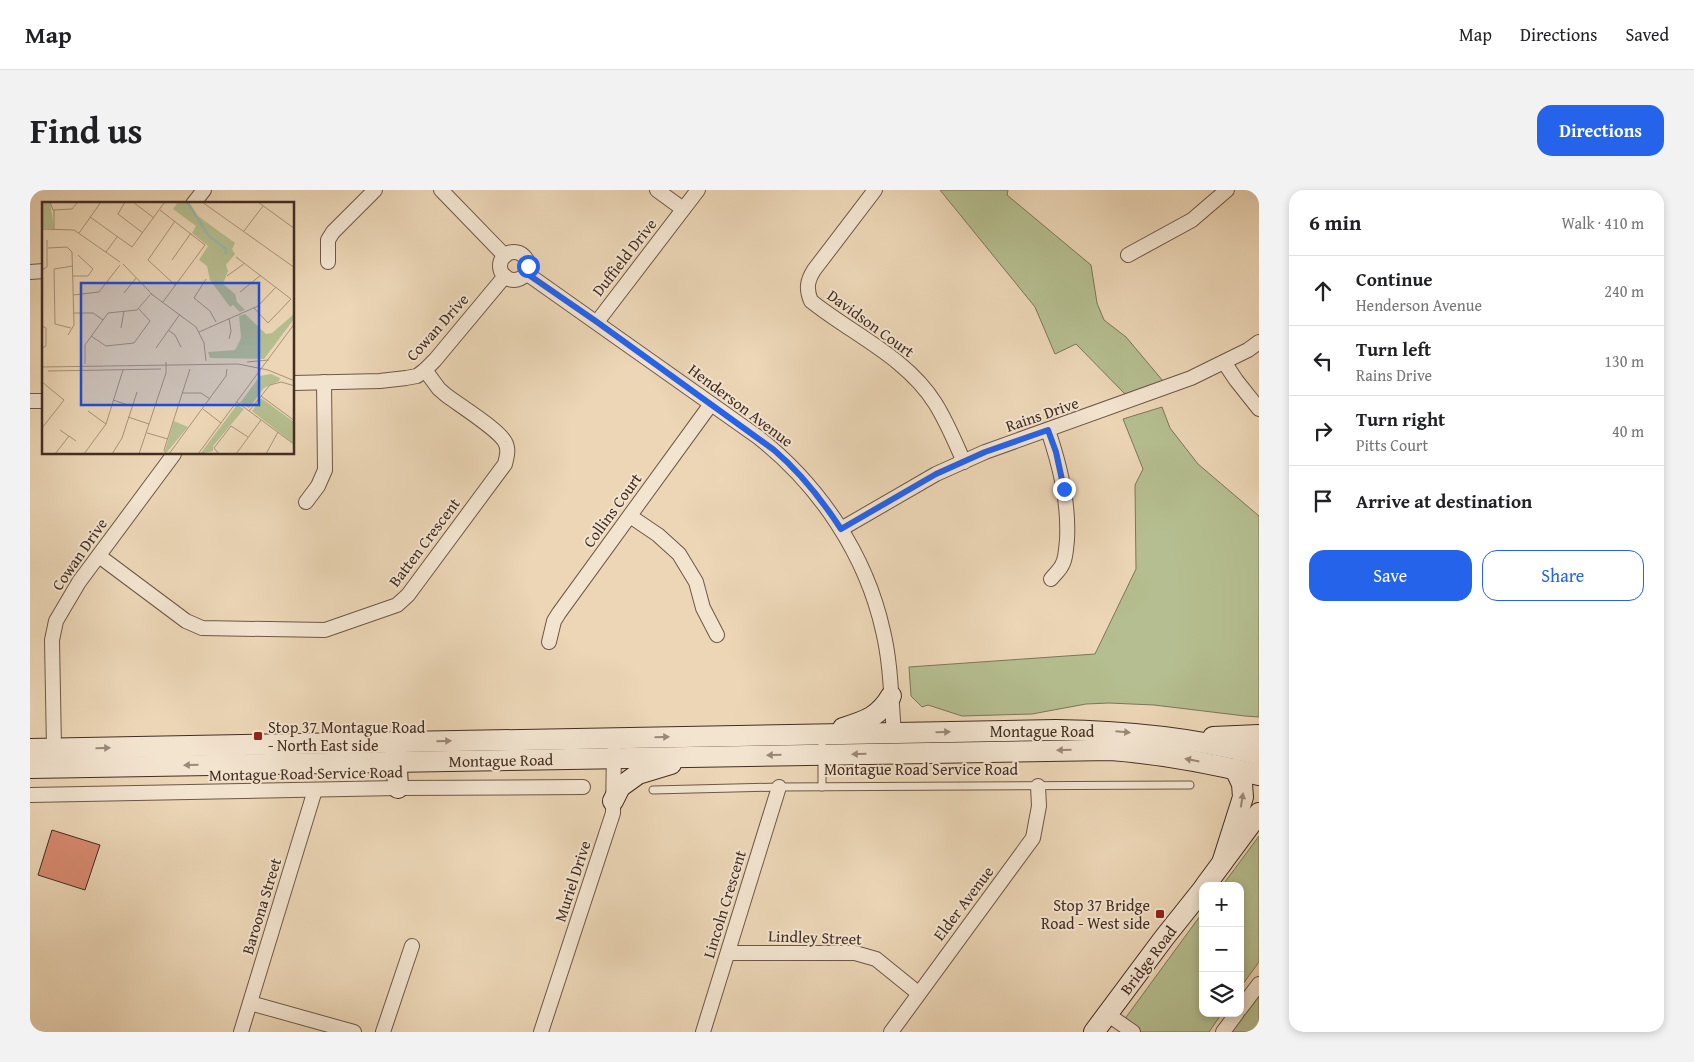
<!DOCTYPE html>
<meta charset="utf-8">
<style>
:root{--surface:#fff;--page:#f2f2f2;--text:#202124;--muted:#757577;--line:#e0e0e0;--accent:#2563eb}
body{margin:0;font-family:"Gentium Book Plus",serif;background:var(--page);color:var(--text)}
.controls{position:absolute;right:15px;bottom:15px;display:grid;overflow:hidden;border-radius:10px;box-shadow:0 2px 8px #0003}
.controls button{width:45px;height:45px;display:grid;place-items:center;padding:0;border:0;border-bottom:1px solid var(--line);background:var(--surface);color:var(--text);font:25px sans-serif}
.stop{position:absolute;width:15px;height:15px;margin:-11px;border:4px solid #2563eb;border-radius:50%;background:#fff}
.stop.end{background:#2563eb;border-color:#fff;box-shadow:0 1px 5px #0008}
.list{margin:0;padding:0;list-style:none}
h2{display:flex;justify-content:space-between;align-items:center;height:65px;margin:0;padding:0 20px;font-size:21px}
h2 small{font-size:16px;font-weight:400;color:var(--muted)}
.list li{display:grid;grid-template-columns:32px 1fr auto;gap:15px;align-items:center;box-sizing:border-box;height:70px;padding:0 20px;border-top:1px solid var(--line)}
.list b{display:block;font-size:19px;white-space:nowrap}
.list p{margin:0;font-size:16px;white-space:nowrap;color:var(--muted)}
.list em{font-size:16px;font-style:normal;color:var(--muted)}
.actions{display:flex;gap:10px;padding:15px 20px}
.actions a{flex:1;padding:11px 0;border:1px solid var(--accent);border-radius:15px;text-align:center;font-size:18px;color:var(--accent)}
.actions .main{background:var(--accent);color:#fff}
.icon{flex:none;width:28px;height:28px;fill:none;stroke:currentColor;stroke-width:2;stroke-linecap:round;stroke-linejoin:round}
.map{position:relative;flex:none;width:1229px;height:842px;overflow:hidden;border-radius:15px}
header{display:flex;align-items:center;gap:30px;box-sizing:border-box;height:70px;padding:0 25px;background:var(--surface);border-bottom:1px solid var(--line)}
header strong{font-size:24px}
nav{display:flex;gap:28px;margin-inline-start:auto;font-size:18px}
.intro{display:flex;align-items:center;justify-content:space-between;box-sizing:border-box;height:120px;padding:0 30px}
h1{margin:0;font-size:35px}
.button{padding:12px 22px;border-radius:15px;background:var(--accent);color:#fff;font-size:18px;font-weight:700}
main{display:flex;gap:30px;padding:0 30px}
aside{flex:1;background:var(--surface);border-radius:15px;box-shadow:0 2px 8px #0003}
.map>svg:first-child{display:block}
.green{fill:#b5be90;stroke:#7c7659}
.building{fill:#d88b71;stroke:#432d22}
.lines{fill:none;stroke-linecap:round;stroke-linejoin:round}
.lane-casing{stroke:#6d5747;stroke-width:9}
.street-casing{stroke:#6d5747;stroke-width:16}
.secondary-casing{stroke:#432d22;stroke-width:22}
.lane{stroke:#f3e4d0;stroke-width:7}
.street{stroke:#f3e4d0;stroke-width:14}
.secondary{stroke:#f3e4d0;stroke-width:20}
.oneway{fill:#9b8879}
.route{stroke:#2563eb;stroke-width:6}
.poi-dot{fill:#8f2418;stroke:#f3e4d0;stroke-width:2}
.labels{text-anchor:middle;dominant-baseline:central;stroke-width:4;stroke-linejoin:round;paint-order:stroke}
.street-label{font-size:16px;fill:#432d22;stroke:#f3e4d0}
.poi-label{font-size:16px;fill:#432d22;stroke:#f3e4d0;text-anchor:start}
.inset-river{fill:none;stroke:#99b9ae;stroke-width:2.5}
.inset-road{fill:none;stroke:#a8927b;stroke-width:1}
.view{fill:#1d4ed8;fill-opacity:0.15;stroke:#1d4ed8;stroke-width:2.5}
.inset-edge{fill:none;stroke:#432d22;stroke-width:2.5}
</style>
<header>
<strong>Map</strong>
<nav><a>Map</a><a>Directions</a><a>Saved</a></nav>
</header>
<div class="intro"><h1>Find us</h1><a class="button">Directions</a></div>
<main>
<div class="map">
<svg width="1229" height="842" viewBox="0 0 1229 842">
<rect width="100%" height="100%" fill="#ecd6b6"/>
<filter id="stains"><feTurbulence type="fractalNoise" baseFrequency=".004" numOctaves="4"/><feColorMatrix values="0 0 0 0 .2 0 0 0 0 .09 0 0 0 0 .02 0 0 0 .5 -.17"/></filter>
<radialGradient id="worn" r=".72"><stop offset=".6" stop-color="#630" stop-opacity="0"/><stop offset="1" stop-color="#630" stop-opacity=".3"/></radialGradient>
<g class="green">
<polygon points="910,0 978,0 977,5 1061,75 1067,113 1074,130 1096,147 1133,191 1095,204 1046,154 1025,164 1005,117"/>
<polygon points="1132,217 1140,238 1168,274 1229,326 1229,527 1215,526 1124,515 1079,513 1056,514 1002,524 932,526 898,515 892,517 881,506 879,477 1065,464 1106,379 1105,295 1113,279 1093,229"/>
<polygon points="1229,646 1229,772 1210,798 1210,696 1192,696"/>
<polygon points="1173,722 1173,823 1192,823 1179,842 1111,842 1094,830"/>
<polygon points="1229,803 1229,842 1201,842"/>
</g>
<polygon class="building" points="22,640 70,655 55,700 8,685"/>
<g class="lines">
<g class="lane-casing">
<g id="lane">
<polyline points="792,545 792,597"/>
<polyline points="623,600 749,597 1160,595"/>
</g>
</g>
<g class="street-casing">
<g id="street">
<polyline points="411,0 475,66"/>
<polyline points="627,0 653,19"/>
<path d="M845 0 784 80C777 91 776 99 781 111 822 144 876 167 905 213 917 232 925 252 934 272"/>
<polyline points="163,14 174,0"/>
<circle cx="484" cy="76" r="14"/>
<polyline points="1098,65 1162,30 1197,0"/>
<polyline points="298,72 298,50 303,42 345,0"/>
<polyline points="0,82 14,81"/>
<path d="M496 83 728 247C789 295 836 364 853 441 861 474 861 509 864 543"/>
<polyline points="567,132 668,0"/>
<polyline points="1194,172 1206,190 1229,219"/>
<polyline points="264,193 350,191 376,188 387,186 395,180 405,170 475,86"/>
<polyline points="0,211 14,211"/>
<path d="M1018 240C1030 276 1039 312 1037 350 1036 358 1036 367 1033 373 1031 379 1025 384 1021 389"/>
<polyline points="276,312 288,296 295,280 294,192"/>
<polyline points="600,326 628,345 649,364 666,392 673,418 687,445"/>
<polyline points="811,339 906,284 955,262 1161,188 1218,160 1229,152"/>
<path d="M69 366 156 431 172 438 295 440 367 415 378 405 475 274C477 266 479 259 475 252 468 239 429 215 416 205L409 199 395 180"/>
<polyline points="519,452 524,431 529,423 681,214"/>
<polyline points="24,558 22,450 26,431 49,392 144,264"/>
<polyline points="0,605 368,598 553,597"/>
<polyline points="698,763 825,763 846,769 888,803"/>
<polyline points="220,813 324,842"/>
<polyline points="1210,819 1229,794"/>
<polyline points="1077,824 1103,842"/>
<polyline points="211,842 285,600"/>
<polyline points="353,842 382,756"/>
<polyline points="511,842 583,623 584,561"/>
<polyline points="673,842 749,597"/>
<polyline points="861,842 1003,648 1009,616 1008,596"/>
<polyline points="1193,842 1207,823"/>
</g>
</g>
<g class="secondary-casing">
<g id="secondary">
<path d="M813 538C835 531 849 527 861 506"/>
<polyline points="1183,547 1229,545"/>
<path d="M0 559 1026 540C1094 541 1162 547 1229 565"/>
<polyline points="366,559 368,598"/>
<path d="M0 578 1081 560C1131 564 1180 573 1229 585"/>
<polyline points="583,611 590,597 608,584 641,574"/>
<polyline points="1192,673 1213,607 1212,594 1205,579"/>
<polyline points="1175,696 1229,623"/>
<polyline points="1064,842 1134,748 1173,699"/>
</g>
</g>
<use href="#lane" class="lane"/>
<use href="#street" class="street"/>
<use href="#secondary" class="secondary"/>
</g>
<defs><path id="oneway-solid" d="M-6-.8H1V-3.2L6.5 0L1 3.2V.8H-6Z" transform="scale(1.25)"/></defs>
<g class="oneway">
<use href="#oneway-solid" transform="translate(913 542) rotate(-1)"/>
<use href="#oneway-solid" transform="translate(1093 542) rotate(5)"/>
<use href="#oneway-solid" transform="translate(632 547) rotate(-1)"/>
<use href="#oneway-solid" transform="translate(414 551) rotate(-1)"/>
<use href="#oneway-solid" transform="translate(73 558) rotate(-1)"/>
<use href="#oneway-solid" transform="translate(1034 560) rotate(179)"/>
<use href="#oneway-solid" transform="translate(829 564) rotate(179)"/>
<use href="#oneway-solid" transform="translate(744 565) rotate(179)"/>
<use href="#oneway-solid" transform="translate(1162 570) rotate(-169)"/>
<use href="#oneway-solid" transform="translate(161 575) rotate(179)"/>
<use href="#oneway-solid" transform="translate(1212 610) rotate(-81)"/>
</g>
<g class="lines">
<path class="route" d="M498 76 496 83 567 132 744 260C771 283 792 310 811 339L906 284 955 262 1018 240 1026 262 1034 299"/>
</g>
<g class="poi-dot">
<rect x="223" y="541" width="10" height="10" rx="2.5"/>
<rect x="1125" y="719" width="10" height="10" rx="2.5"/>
</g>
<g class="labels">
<g class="street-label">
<text transform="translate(594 67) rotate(-52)">Duffield Drive</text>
<text transform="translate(841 133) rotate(36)">Davidson Court</text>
<text transform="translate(407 137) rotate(-48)">Cowan Drive</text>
<text transform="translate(711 215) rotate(37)">Henderson Avenue</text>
<text transform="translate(1012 224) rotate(-19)">Rains Drive</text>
<text transform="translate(582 320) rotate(-54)">Collins Court</text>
<text transform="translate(394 352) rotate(-53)">Batten Crescent</text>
<text transform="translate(49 364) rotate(-55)">Cowan Drive</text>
<text x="1012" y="541">Montague Road</text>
<text transform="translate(471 570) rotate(-1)">Montague Road</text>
<text x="891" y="579">Montague Road Service Road</text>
<text transform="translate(276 583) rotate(-1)">Montague Road Service Road</text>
<text transform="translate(542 691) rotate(-72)">Muriel Drive</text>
<text transform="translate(933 713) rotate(-53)">Elder Avenue</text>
<text transform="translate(694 714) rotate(-73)">Lincoln Crescent</text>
<text transform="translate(231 716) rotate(-73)">Baroona Street</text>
<text transform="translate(785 747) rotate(2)">Lindley Street</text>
<text transform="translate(1118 770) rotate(-53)">Bridge Road</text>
</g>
<g class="poi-label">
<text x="238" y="537">Stop 37 Montague Road<tspan x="238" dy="18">- North East side</tspan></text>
<text x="1120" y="715" text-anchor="end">Stop 37 Bridge<tspan x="1120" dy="18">Road - West side</tspan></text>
</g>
</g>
<g transform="translate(12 12)">
<rect width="252" height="252" fill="#ecd6b6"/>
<path d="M0 0H8L12 27 0 26ZM136 0H147L156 14 193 41 190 47 193 52 184 63 186 69 181 82 193 92 195 100 203 108 198 110 191 103 188 105 168 78 165 64 157 58 166 44 150 31 154 24 131 7ZM203 112 224 132 230 131 252 112V117L222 157 168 156 166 150 193 148 199 136 197 114ZM229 172 238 176 237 179 222 186 207 206 198 201 218 174ZM219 196 252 220V242L210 209ZM195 203 202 207 171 244V249L158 252ZM132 219 146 225 124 251 123 248Z" fill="#b5be90"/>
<path class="inset-river" d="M145 0 167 34 184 47V52"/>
<path class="inset-road" d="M8 0 11 8 30 7 36 0M83 0 76 12 101 31M91 0 112 16M160 0 253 66M216 0 253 27M12 8V27M118 8 163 43 121 100M48 15 90 45 122 1M133 19 106 58 134 84M0 27 32 28 78 60M202 29 221 4M37 31 59 0M6 46 25 45 30 50 32 123 26 133M64 50 75 35M194 55 249 97 226 121 212 106M130 58 149 31M81 62 108 90M0 68 5 65V38M31 74H46L51 67 36 53M185 74 203 61M164 77 152 96 168 109 174 120M198 90 219 73M82 91 94 76M31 93 57 90 78 63M111 93 108 91 154 125 162 141 164 159M31 111H51L61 118M187 116 189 129 187 137M0 124 4 126V144L0 146M29 126 13 122 12 67 31 64M79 126 82 109M126 128 133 133 139 145M157 130 216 104 234 85M49 134 64 144 92 141 108 119 97 107M114 146 138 112M205 160 227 158M43 162V143L66 111 95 108 108 93M0 165 196 162 226 168 253 179M6 169 119 167M0 180 22 198 0 226M140 191H159L168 197M219 194 253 219M71 198 89 204M195 200 253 243M161 207 179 221M46 209 64 222M207 209 228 183 239 180 253 184M86 215 107 222M18 228 34 239M105 231 126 237M13 252 27 234M42 252 64 222 81 168M70 252 80 236 95 190M97 252 124 171V160M124 252 122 248 148 167M127 252 184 174 185 167M156 252 253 121M177 252 172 246 189 224 206 235M194 252 219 218M224 252 236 230"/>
<path class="view" d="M39 81H217V203H39Z"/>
<rect width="252" height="252" class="inset-edge"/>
</g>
<rect width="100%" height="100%" filter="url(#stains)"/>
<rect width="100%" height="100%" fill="url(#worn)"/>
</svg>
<div class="controls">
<button>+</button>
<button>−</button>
<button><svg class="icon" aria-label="layers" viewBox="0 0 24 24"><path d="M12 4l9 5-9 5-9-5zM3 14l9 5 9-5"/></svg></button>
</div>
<div class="stop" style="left:498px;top:76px"></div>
<div class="stop end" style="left:1034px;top:299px"></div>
</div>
<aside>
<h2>6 min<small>Walk · 410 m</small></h2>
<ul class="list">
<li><svg class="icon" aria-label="ahead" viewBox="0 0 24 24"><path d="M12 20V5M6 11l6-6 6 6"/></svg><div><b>Continue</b><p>Henderson Avenue</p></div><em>240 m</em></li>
<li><svg class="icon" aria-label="left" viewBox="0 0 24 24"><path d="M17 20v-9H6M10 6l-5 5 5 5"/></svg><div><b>Turn left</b><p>Rains Drive</p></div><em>130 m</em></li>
<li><svg class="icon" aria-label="right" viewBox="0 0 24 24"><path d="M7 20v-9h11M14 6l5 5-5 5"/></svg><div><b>Turn right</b><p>Pitts Court</p></div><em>40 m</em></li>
<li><svg class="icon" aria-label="arrive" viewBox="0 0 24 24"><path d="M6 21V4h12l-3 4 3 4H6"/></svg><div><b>Arrive at destination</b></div></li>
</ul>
<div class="actions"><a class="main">Save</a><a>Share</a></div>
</aside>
</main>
